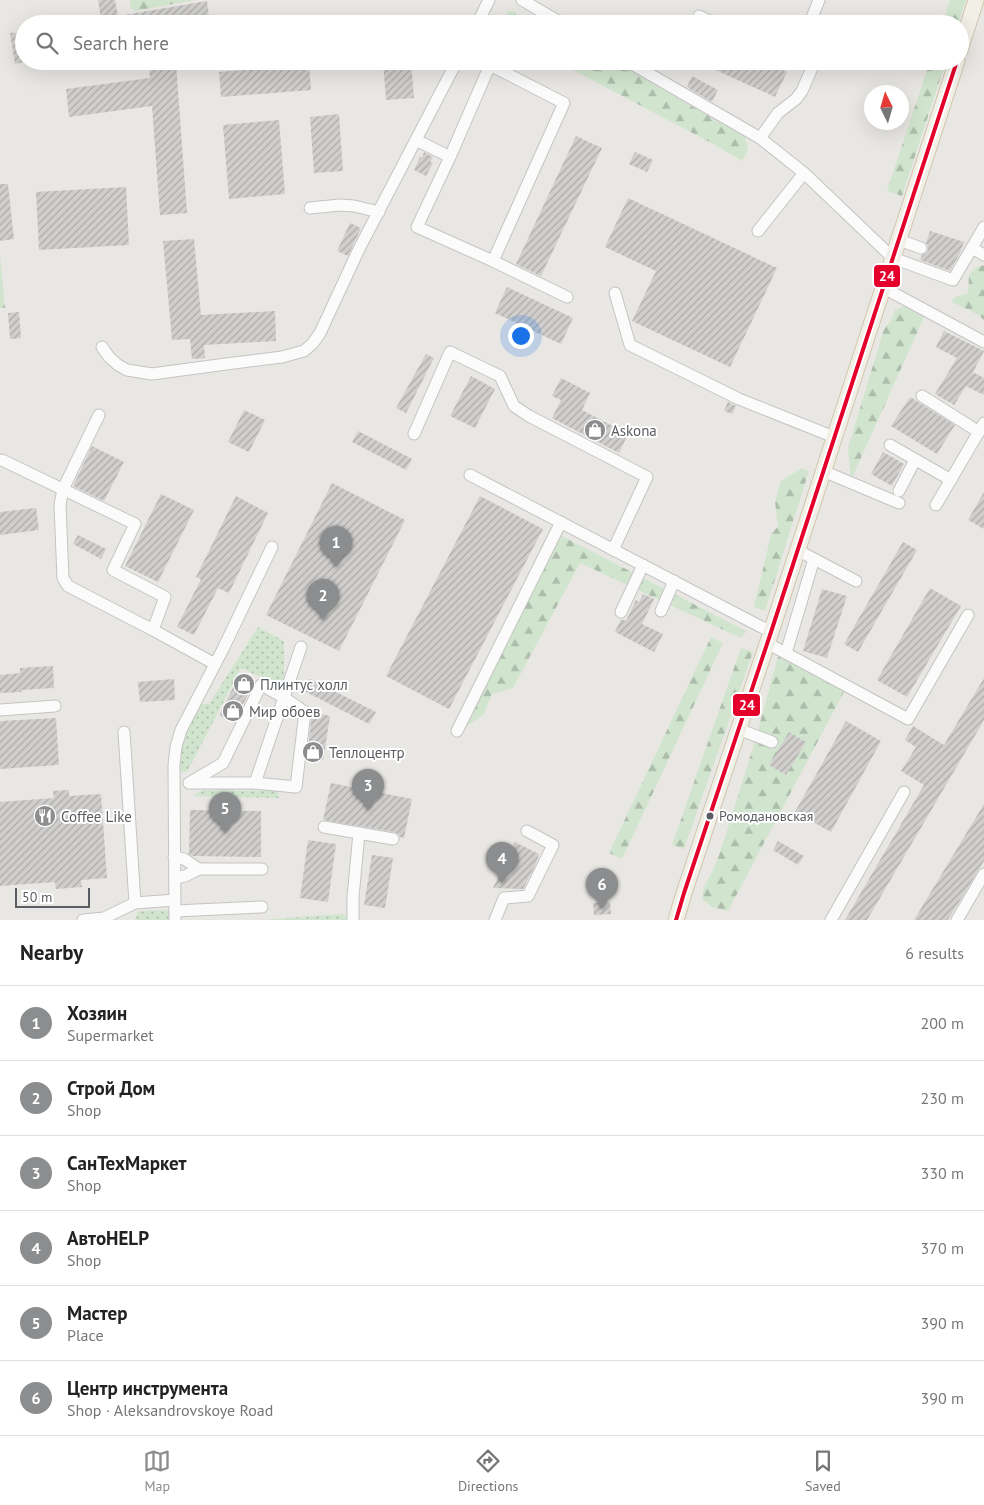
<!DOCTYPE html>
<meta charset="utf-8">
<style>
:root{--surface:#fff;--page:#f2f2f2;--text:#222;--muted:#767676;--line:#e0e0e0;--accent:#8b8d8e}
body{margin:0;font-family:"PT Sans",sans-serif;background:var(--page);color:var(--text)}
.compass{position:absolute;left:864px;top:85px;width:45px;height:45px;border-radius:50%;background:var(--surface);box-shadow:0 5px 20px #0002;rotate:355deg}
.scale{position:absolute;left:15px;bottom:12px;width:75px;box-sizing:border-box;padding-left:5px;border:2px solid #595d61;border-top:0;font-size:14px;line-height:18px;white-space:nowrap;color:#595d61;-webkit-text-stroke:4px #fff;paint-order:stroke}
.you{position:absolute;left:520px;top:335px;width:18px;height:18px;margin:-12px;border:4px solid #fff;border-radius:50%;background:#1a73e8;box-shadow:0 0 0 8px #1a73e833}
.badge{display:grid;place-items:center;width:32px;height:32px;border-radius:50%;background:var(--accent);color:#fff;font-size:16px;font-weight:700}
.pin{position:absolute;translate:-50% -41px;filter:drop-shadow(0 1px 2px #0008)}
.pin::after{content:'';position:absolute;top:26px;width:18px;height:15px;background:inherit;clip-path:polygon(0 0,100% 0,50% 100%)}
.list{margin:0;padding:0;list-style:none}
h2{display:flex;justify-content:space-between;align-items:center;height:65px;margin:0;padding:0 20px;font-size:21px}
h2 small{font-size:16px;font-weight:400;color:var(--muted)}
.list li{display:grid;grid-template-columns:32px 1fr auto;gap:15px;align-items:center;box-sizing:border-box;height:75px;padding:0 20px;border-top:1px solid var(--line)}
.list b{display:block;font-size:19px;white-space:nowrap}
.list p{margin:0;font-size:16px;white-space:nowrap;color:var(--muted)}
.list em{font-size:16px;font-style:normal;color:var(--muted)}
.icon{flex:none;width:28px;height:28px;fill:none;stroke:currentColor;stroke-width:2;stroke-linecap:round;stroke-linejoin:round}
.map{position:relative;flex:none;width:984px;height:920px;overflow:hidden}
.search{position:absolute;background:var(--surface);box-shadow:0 5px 20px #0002;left:15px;right:15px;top:15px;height:55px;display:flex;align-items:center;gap:12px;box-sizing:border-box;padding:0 18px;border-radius:28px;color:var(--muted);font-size:19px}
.sheet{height:515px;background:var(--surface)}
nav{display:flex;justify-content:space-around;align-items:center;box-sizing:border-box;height:70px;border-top:1px solid var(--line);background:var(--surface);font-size:14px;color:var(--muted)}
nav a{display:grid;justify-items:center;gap:2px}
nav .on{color:var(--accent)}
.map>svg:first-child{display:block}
.grass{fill:url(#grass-dots)}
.forest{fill:url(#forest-firs)}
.building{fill:url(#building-hatch)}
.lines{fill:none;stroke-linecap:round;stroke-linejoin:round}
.minor-casing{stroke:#c4c4c3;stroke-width:13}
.major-casing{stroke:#d1c6b1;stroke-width:17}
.minor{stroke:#fcfbfb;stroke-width:11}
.major{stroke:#f2efe6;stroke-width:15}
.bus-1-casing{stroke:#fff;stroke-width:8}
.bus-1{stroke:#e4002b;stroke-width:4}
.bus-dot{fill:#595d61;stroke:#fff;stroke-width:2}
.labels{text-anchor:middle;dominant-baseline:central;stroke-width:4;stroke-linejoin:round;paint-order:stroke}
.bus-label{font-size:14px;fill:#595d61;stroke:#fff;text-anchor:start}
.poi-label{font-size:15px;fill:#595d61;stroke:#fff;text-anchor:start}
.line-badge{stroke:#fff;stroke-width:2}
.badge-label{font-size:14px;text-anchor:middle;font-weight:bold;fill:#fff}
</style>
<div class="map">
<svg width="984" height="920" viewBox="0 0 984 920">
<defs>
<pattern id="grass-dots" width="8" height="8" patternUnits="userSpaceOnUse" patternTransform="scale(1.25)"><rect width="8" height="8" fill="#d1e5ce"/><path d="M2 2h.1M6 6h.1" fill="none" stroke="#adbdab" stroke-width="1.8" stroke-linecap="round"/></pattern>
<pattern id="forest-firs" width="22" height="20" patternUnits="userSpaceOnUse" patternTransform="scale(1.25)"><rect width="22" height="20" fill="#d1e5ce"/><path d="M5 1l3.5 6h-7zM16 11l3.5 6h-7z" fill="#adbdab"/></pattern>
<pattern id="building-hatch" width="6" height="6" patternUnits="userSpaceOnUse" patternTransform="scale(1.25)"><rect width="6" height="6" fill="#d0cfcd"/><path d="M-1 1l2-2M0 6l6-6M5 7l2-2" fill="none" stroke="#acabaa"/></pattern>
</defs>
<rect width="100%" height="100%" fill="#e9e7e3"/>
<g class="grass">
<polygon points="258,627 284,641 284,676 281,686 241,668 187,772 180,771 182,744 185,732 201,704 209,704"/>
<polygon points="204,790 278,791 279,798 192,796"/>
<polygon points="169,910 169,920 135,920 138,911"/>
<polygon points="344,914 347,920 260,920"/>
</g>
<g class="forest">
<polygon points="130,0 195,0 135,11 130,6"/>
<polygon points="950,0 966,0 958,24 942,24"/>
<polygon points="508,11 515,12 520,20 530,16 542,24 510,24 506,19"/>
<polygon points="613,61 745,137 748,150 742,161 715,145 558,62"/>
<polygon points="930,61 946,61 902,196 887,191"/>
<polygon points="0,255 5,308 0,308"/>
<polygon points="984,265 984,320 977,314 952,302 953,298 968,293 969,276 976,267"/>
<polygon points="906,305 925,315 851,480 848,448 884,329 891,320 895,310"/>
<polygon points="802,468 809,471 765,611 754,607 771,535 778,526 775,502 781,481"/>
<polygon points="556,533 746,631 741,638 580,563 513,688 492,694 484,714 467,726 457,716 504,628 539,571 534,561 547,536"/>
<polygon points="711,637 723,643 622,859 609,853"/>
<polygon points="741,648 753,652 684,849 672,845"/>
<polygon points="778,657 785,657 845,690 728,911 712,907 702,899 704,887 715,866 726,834 755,741"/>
</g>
<g class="building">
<polygon points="98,0 115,0 118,16 207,1 210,24 99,24 99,19 101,19"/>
<polygon points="24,32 24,62 15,64 10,33"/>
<polygon points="383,61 411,61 414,98 386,100"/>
<polygon points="696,61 764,61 787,72 775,97"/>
<polygon points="176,63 187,213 160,215 152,106 69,117 66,89 150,78 149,65"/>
<polygon points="309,65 311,90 221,97 219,72"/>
<polygon points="692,76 718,90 712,102 687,87"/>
<polygon points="339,114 343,171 314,173 310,117"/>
<polygon points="279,120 285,194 229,199 223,125"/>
<polygon points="576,136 602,148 541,276 516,264"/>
<polygon points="424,152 433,157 430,162 433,163 426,176 414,170 420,157 422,158"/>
<polygon points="635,152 653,160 647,172 629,164"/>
<polygon points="0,184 8,184 14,239 0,241"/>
<polygon points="126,187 129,245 39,250 36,192"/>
<polygon points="628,198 777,268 730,367 632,321 656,271 605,247"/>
<polygon points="350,223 361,228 348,256 337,251"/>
<polygon points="930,231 964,242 960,253 950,271 920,260 922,255 926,253 928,250 928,246 926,243"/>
<polygon points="194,239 201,315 275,311 276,341 204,345 205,358 192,359 190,339 172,340 163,241"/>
<polygon points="507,287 573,318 561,344 495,313"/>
<polygon points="19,312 21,338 10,339 8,313"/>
<polygon points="944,331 984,351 973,372 984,378 984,395 966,386 954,405 935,394 957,358 936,347"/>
<polygon points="426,354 434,358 406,413 396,408"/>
<polygon points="471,376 495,389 475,428 450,416"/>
<polygon points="561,378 590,393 582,410 628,434 619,453 552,418 561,400 552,396"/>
<polygon points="910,397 955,425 937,454 891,426"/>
<polygon points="728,402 736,406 732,414 724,411"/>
<polygon points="244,410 265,420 249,452 228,442"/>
<polygon points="358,431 412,459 406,470 352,442"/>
<polygon points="92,446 124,462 104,501 73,486"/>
<polygon points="883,452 904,464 892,486 871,474"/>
<polygon points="332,483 405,520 339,651 266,615"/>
<polygon points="984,492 984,529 968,520"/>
<polygon points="161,494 194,510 158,582 125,566"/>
<polygon points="236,496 268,513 229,593 218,588 194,635 177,627 201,579 196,577"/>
<polygon points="480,496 543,529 449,709 386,676"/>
<polygon points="36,508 39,530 0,535 0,512"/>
<polygon points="78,535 106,549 101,559 73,544"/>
<polygon points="903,542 917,550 858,652 844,644"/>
<polygon points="930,588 961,606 907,697 877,680"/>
<polygon points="822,589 847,596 827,658 803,651"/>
<polygon points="643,594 654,599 642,624 663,634 654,652 615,632 621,619 626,621 636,600 639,602"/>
<polygon points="53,666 54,688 21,690 22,692 0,693 0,675 20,673 20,668"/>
<polygon points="240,674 255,681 234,722 219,715"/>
<polygon points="984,678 984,720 867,920 845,920 924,785 901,771 916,747 905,740 913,726 944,745"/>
<polygon points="174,679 175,700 140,702 138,682"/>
<polygon points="310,679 376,712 369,724 304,691"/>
<polygon points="312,712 330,716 323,760 307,758"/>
<polygon points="56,718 59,765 0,769 0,721"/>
<polygon points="846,721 881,741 831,832 795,812"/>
<polygon points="789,732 806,742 786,775 769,765"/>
<polygon points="331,783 412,799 404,838 400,837 398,834 394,832 323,820"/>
<polygon points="69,790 69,796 101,794 107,878 81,880 82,887 56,889 55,882 0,886 0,802 54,798 53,791"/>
<polygon points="984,804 984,861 948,920 914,920"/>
<polygon points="190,810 261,811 261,857 193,856 189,854"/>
<polygon points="308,840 336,844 328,902 300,898"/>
<polygon points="778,841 804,856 798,865 773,850"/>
<polygon points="515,842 539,854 536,864 523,889 493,888"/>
<polygon points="372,855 393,858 385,908 364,905"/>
<polygon points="610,902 611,914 594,915 593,903"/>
</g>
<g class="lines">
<g class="minor-casing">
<g id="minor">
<polyline points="522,0 563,24"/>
<polyline points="699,16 716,24"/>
<polyline points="811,20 819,0"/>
<polyline points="477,24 489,0"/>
<polyline points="627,61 760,138 804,173 893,258 953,280 984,227"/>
<polyline points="799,61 812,67"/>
<polyline points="760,138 778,113 796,99 802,91 815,61"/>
<polyline points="416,140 450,157 490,65 564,103 493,261 417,227 450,157"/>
<polyline points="310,208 340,205 354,206 379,212"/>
<polyline points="758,231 804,173"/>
<polyline points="899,240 921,248"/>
<polyline points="972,248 984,255"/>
<polyline points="493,261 567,297"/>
<polyline points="884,288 984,342"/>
<polyline points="615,293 630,345 739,399 834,437"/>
<polyline points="102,347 109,357 118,365 127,370 152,374 226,364 282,357 304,351 313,343 320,333 359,249 457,61"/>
<polyline points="922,396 979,432"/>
<polyline points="99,415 63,489 60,505 63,578 68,586 153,630 215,664"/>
<polyline points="414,434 450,352 500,376 514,406 529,416 647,477 613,550"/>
<polyline points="890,445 951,480"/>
<polyline points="2,460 135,524 113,570 165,597 153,630"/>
<polyline points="823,471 899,503"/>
<polyline points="470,475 771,632"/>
<polyline points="899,491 915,460"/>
<polyline points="936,505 984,423"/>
<polyline points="797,550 856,581"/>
<polyline points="661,611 674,581"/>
<polyline points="621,612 643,565"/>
<polyline points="767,643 908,719 968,615"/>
<polyline points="786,653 814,559"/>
<polyline points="0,710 55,706"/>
<polyline points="738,729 772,742"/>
<polyline points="457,731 561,522"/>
<polyline points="124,732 135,903 175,900"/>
<polyline points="189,783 223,763 261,685 283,697 305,712 296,787 255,783"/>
<polyline points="191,783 255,783 301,647"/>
<polyline points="324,827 393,839"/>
<polyline points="174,857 184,859 199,869"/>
<polyline points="175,878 185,876 199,869 262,869"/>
<polyline points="175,911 262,907"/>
<polyline points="83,920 104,918 135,903"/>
<polyline points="175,920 174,765 176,747 181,730 223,649 272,547"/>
<polyline points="353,920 353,897 359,833"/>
<polyline points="495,920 504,898 528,896 553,845 527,831"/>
<polyline points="831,920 904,792"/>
<polyline points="957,920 984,874"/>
</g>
</g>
<g class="major-casing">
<g id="major">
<polyline points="960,50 976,0"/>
<polyline points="676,920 684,893 771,632 957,61"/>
</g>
</g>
<use href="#minor" class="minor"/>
<use href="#major" class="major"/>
<g class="bus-1-casing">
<polyline id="bus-1" points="676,920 684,893 771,632 957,61"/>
</g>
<use href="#bus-1" class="bus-1"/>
</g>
<defs>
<g id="shop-disc" transform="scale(1.125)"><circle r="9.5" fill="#8b8d8e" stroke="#fff"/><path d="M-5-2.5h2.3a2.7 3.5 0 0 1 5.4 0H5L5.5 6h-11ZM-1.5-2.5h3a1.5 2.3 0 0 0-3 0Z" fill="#fff"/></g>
<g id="restaurant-disc" transform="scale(1.125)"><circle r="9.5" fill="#8b8d8e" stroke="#fff"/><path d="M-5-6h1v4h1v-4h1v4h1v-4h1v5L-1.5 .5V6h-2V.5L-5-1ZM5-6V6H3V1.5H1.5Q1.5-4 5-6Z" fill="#fff"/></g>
</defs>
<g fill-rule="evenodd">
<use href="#shop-disc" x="595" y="430"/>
<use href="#shop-disc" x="244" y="684"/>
<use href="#shop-disc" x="233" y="711"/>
<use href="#shop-disc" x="313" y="752"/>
<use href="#restaurant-disc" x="45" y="816"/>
</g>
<circle class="bus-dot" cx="710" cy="816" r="4.5"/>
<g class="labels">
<g class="bus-label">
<text x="719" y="816">Ромодановская</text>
</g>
<g class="poi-label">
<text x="611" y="430">Askona</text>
<text x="260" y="684">Плинтус холл</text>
<text x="249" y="711">Мир обоев</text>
<text x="329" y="752">Теплоцентр</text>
<text x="61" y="816">Coffee Like</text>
</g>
</g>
<g class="line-badge">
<rect x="873" y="264" width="28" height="24" rx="5" fill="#e4002b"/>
<rect x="732" y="693" width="29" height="24" rx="5" fill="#e4002b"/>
</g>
<g class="badge-label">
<text x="887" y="281">24</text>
<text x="747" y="710">24</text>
</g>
</svg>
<svg class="compass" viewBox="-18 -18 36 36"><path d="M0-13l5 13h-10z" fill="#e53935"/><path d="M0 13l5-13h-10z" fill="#767676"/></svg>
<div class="scale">50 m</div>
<div class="you"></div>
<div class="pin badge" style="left:336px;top:567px">1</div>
<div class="pin badge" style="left:323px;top:620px">2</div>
<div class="pin badge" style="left:368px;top:810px">3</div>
<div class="pin badge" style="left:502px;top:883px">4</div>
<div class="pin badge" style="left:225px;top:833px">5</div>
<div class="pin badge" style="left:602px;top:909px">6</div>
<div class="search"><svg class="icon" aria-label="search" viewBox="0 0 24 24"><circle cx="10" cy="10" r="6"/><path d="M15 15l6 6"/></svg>Search here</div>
</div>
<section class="sheet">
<h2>Nearby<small>6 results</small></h2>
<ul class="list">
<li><span class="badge">1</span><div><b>Хозяин</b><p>Supermarket</p></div><em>200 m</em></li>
<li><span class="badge">2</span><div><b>Строй Дом</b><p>Shop</p></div><em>230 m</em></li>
<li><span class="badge">3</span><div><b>СанТехМаркет</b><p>Shop</p></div><em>330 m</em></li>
<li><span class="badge">4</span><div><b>АвтоHELP</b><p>Shop</p></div><em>370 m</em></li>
<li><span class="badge">5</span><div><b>Мастер</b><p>Place</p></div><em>390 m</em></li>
<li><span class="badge">6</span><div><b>Центр инструмента</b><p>Shop · Aleksandrovskoye Road</p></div><em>390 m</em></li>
</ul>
</section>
<nav>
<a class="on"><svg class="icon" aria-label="map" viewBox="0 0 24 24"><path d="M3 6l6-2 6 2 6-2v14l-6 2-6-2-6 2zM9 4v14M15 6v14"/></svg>Map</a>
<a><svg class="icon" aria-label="directions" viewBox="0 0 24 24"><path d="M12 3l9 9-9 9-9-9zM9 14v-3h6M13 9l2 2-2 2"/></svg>Directions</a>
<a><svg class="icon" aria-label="saved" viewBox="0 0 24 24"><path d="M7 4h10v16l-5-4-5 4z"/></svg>Saved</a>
</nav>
